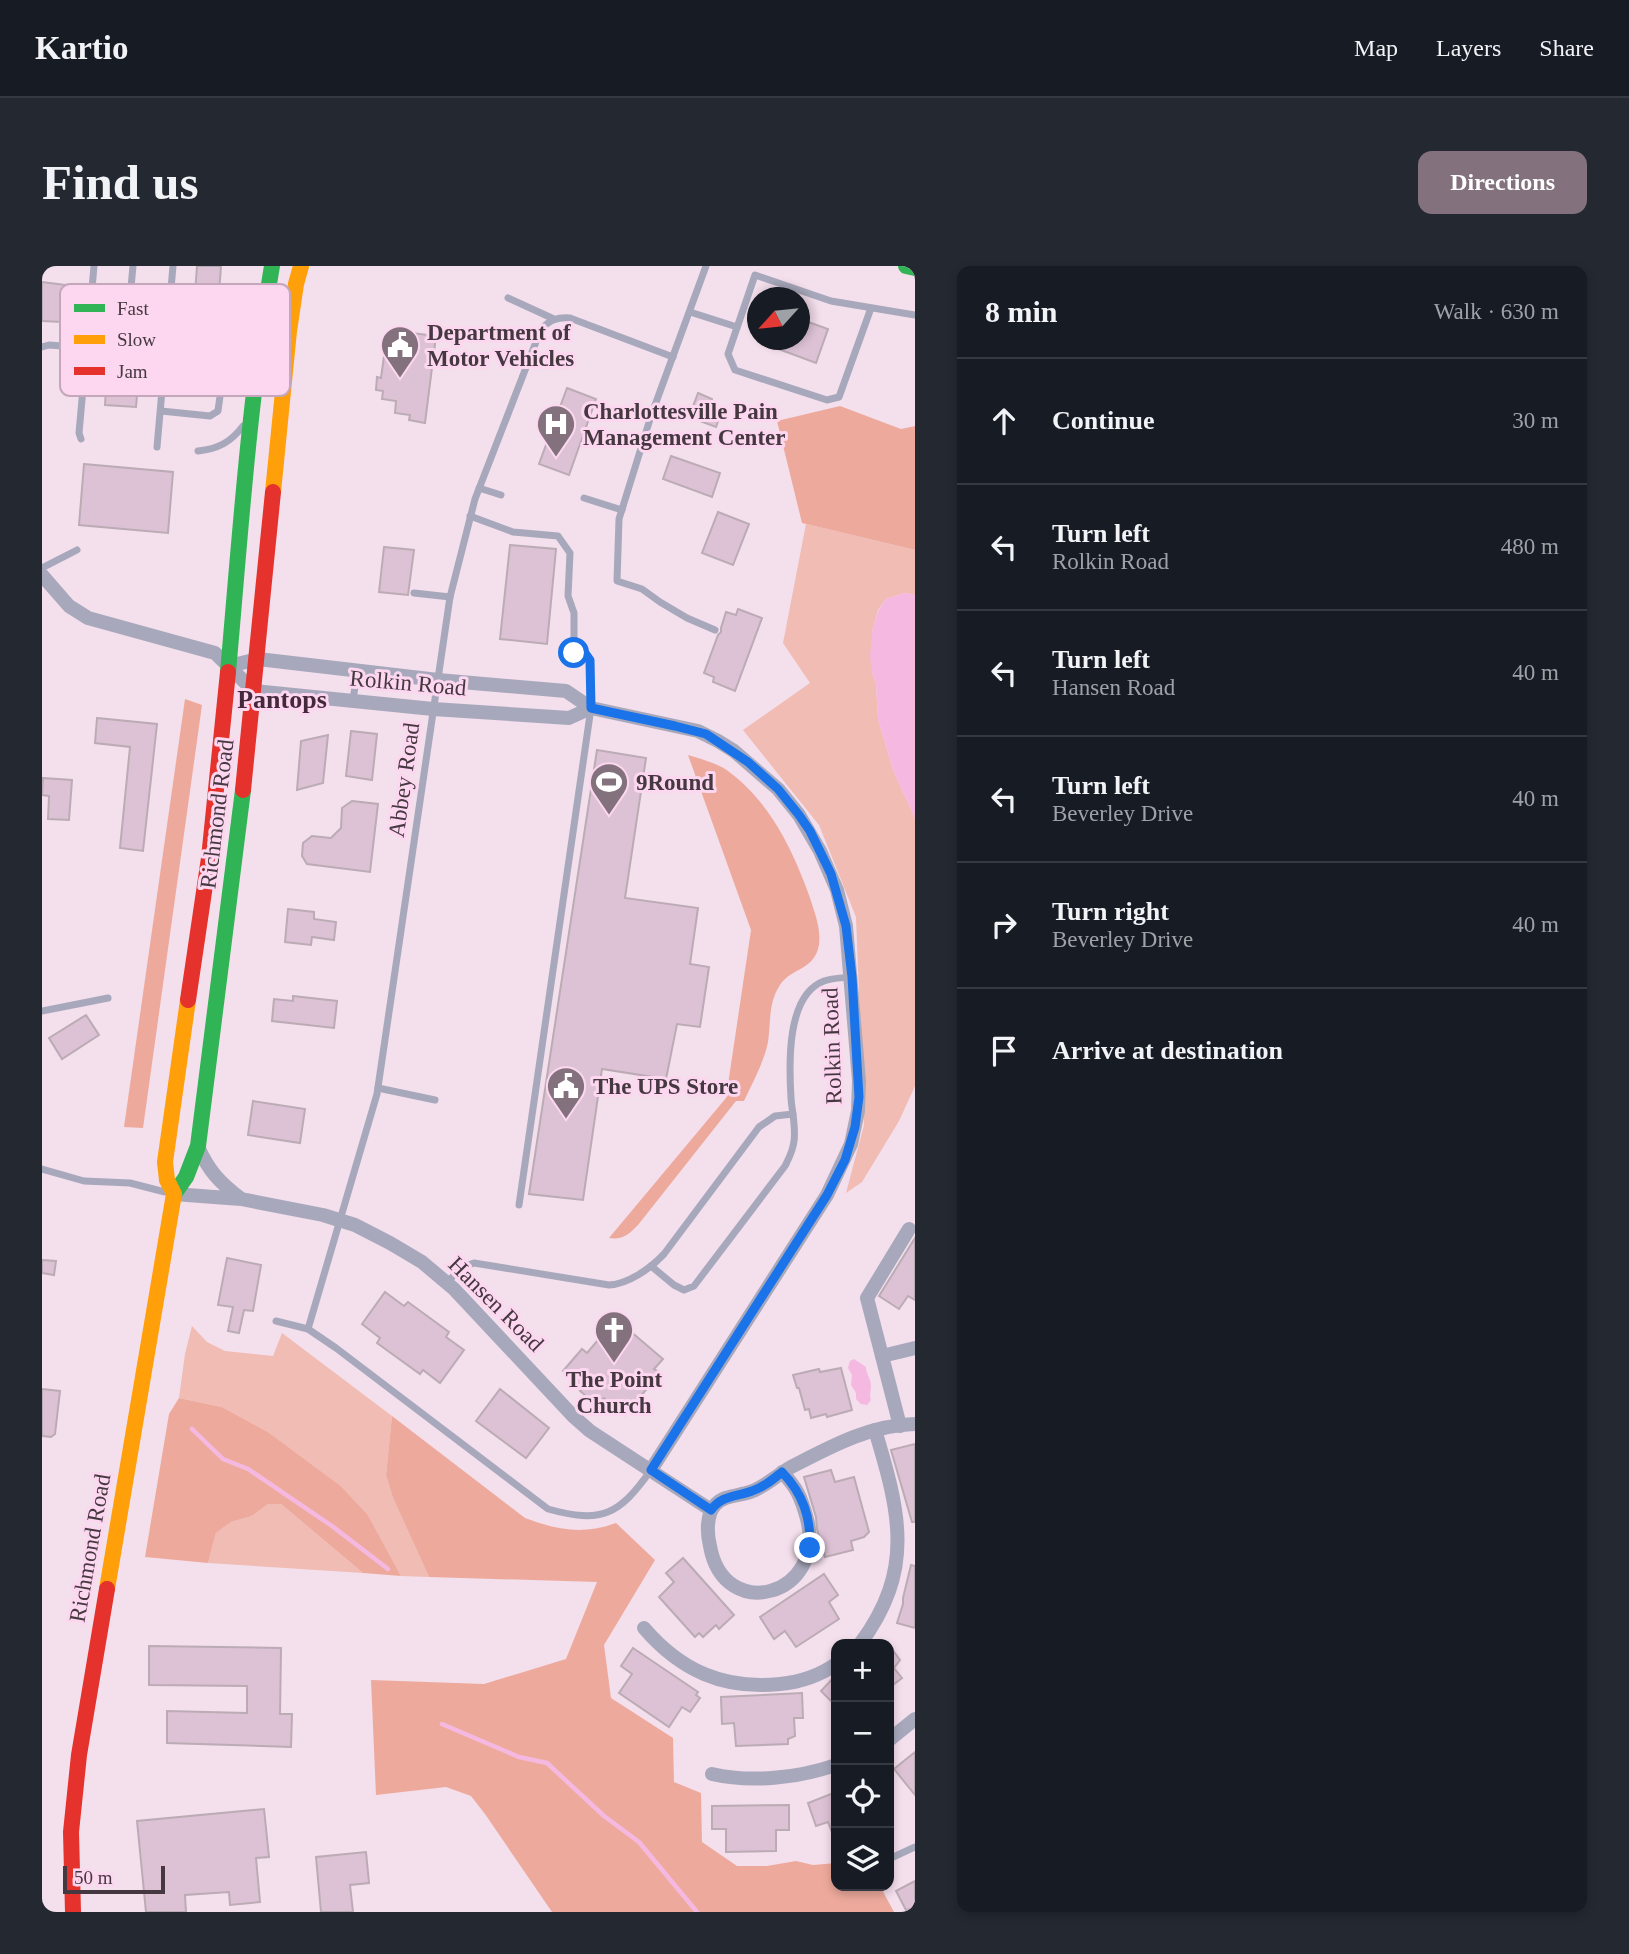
<!DOCTYPE html>
<meta charset="utf-8">
<style>
:root{--surface:#171b24;--page:#242831;--text:#f1f3f6;--muted:#9ea1a6;--line:#363941;--accent:#83727d}
body{margin:0;font-family:Georgia,serif;background:var(--page);color:var(--text)}
.controls{position:absolute;right:21px;bottom:21px;display:grid;overflow:hidden;border-radius:14px;box-shadow:0 4px 10px #0003}
.controls button{width:63px;height:63px;display:grid;place-items:center;padding:0;border:0;border-bottom:2px solid var(--line);background:var(--surface);color:var(--text);font:35px sans-serif}
.compass{position:absolute;left:705px;top:21px;width:63px;height:63px;border-radius:50%;background:var(--surface);box-shadow:0 4px 10px #0003;rotate:243deg}
.scale{position:absolute;left:21px;bottom:18px;width:102px;box-sizing:border-box;padding-left:7px;border:4px solid #463841;border-top:0;font-size:19px;line-height:24px;white-space:nowrap;color:#463841;-webkit-text-stroke:5px #fcd7ef;paint-order:stroke}
.stop{position:absolute;width:21px;height:21px;margin:-16px;border:5px solid #1a73e8;border-radius:50%;background:#fff}
.stop.end{background:#1a73e8;border-color:#fff;box-shadow:0 2px 7px #0008}
.list{margin:0;padding:0;list-style:none}
h2{display:flex;justify-content:space-between;align-items:center;height:91px;margin:0;padding:0 28px;font-size:30px}
h2 small{font-size:23px;font-weight:400;color:var(--muted)}
.list li{display:grid;grid-template-columns:46px 1fr auto;gap:21px;align-items:center;box-sizing:border-box;height:126px;padding:0 28px;border-top:2px solid var(--line)}
.list b{display:block;font-size:26px;white-space:nowrap}
.list p{margin:0;font-size:23px;white-space:nowrap;color:var(--muted)}
.list em{font-size:23px;font-style:normal;color:var(--muted)}
.icon{flex:none;width:38px;height:38px;fill:none;stroke:currentColor;stroke-width:2;stroke-linecap:round;stroke-linejoin:round}
.map{position:relative;flex:none;width:873px;height:1646px;overflow:hidden;border-radius:14px}
header{display:flex;align-items:center;gap:42px;box-sizing:border-box;height:98px;padding:0 35px;background:var(--surface);border-bottom:2px solid var(--line)}
header strong{font-size:33px}
nav{display:flex;gap:38px;margin-inline-start:auto;font-size:24px}
.intro{display:flex;align-items:center;justify-content:space-between;box-sizing:border-box;height:168px;padding:0 42px}
h1{margin:0;font-size:49px}
.button{padding:18px 32px;border-radius:14px;background:var(--accent);color:#fff;font-size:24px;font-weight:700}
main{display:flex;gap:42px;padding:0 42px}
aside{flex:1;background:var(--surface);border-radius:14px;box-shadow:0 4px 10px #0003}
.map>svg:first-child{display:block}
.green{fill:#f0bcb4}
.forest{fill:#edaa9c}
.water{fill:#f5b9e1}
.lines{fill:none;stroke-linecap:round;stroke-linejoin:round}
.stream{stroke:#f5b9e1;stroke-width:4.5}
.building{fill:#ddc2d5;stroke:#bbabb5;stroke-width:2}
.lane{stroke:#a8a8bc;stroke-width:7}
.street{stroke:#a8a8bc;stroke-width:14}
.fast{stroke:#30b455;stroke-width:16}
.slow{stroke:#ff9f0a;stroke-width:16}
.jam{stroke:#e5322d;stroke-width:16}
.route{stroke:#1a73e8;stroke-width:9}
.labels{text-anchor:middle;dominant-baseline:central;stroke-width:6;stroke-linejoin:round;paint-order:stroke}
.poi-label{font-size:23px;font-weight:bold;fill:#463841;stroke:#fcd7ef;text-anchor:start}
.street-label{font-size:23px;fill:#463841;stroke:#fcd7ef}
.quarter-label{font-size:26px;font-weight:bold;fill:#44283c;stroke:#fcd7ef}
.key{fill:#fcd7ef;stroke:#c5a7bb;stroke-width:2}
.key-label{font-size:19px;fill:#463841}
</style>
<header>
<strong>Kartio</strong>
<nav><a>Map</a><a>Layers</a><a>Share</a></nav>
</header>
<div class="intro"><h1>Find us</h1><a class="button">Directions</a></div>
<main>
<div class="map">
<svg width="873" height="1646" viewBox="0 0 873 1646">
<rect width="100%" height="100%" fill="#f4dfec"/>
<g class="green">
<polygon points="764,258 873,284 873,329 863,327 844,333 836,344 830,366 830,407 834,418 836,453 851,504 873,552 873,820 857,855 820,916 804,927 822,859 814,651 777,559 701,464 768,417 741,377"/>
<polygon points="150,1060 165,1076 183,1085 231,1090 240,1067 350,1150 344,1209 351,1232 387,1311 359,1310 326,1249 299,1220 226,1166 180,1141 137,1132 143,1088"/>
<polygon points="226,1238 239,1238 321,1307 166,1297 174,1267 189,1256 210,1250"/>
</g>
<g class="forest">
<polygon points="798,140 859,163 873,160 873,284 760,257 735,155"/>
<polygon points="143,433 160,439 101,862 82,861"/>
<path d="M646 489C659 493 675 497 686 505 728 536 751 584 768 632 773 648 779 662 777 679 772 705 750 701 738 719 726 737 729 756 726 776 722 796 711 816 702 835H694L596 959C587 968 581 974 567 972L684 832 709 664Z"/>
<polygon points="137,1132 180,1141 226,1166 299,1220 326,1249 359,1310 321,1307 239,1238 226,1238 210,1250 189,1256 174,1267 166,1297 103,1291 127,1148"/>
<path d="M350 1150 483 1252C515 1264 541 1269 574 1257L613 1294 562 1379 569 1432 631 1472 632 1516 659 1527 660 1576 695 1600H725L754 1595 771 1599 794 1597V1620H838L852 1646H510L443 1548 429 1530 404 1521 334 1529 329 1414 442 1418 524 1393 555 1316 387 1311 351 1232 344 1209Z"/>
</g>
<g class="water">
<polygon points="863,327 873,329 873,552 851,504 836,453 834,418 830,407 828,390 830,366 836,345 844,333"/>
<path d="M812 1093 824 1101C824 1108 829 1113 829 1120 829 1125 827 1128 829 1134L825 1139 819 1138 814 1133V1127L809 1119 810 1109 806 1102 808 1095Z"/>
</g>
<g class="lines">
<g class="stream">
<polyline points="150,1163 181,1193 206,1203 290,1260 346,1303"/>
<polyline points="400,1458 477,1491 505,1497 562,1550 597,1576 655,1646"/>
</g>
</g>
<g class="building">
<polygon points="155,0 179,0 175,55 139,53 141,27 153,28"/>
<polygon points="0,16 24,19 20,56 0,55"/>
<polygon points="758,53 786,63 774,97 715,75 758,74"/>
<polygon points="370,67 394,70 383,157 367,154 368,149 353,147 354,135 340,133 341,125 334,124 335,111 339,112 343,83 348,84 350,75 369,78"/>
<polygon points="65,106 97,108 94,141 63,139"/>
<polygon points="525,122 554,133 527,209 497,198"/>
<polygon points="656,127 670,133 667,142 679,147 674,161 647,151"/>
<polygon points="629,190 678,207 670,231 621,213"/>
<polygon points="42,198 131,206 126,267 37,259"/>
<polygon points="676,246 707,258 691,299 660,287"/>
<polygon points="468,279 514,283 505,378 458,373"/>
<polygon points="342,281 372,284 366,329 337,326"/>
<polygon points="696,343 720,352 693,425 671,416 672,411 662,407 676,369 679,366 679,362 684,346 694,349"/>
<polygon points="55,452 115,458 101,585 78,582 88,481 53,477"/>
<polygon points="309,465 335,468 330,514 304,510"/>
<polygon points="286,469 281,517 255,524 259,475"/>
<polygon points="555,484 604,492 583,632 656,642 648,698 667,701 658,761 635,758 624,813 560,803 541,934 487,928"/>
<polygon points="1,512 30,514 27,554 6,553 7,530 0,529"/>
<polygon points="310,535 336,538 328,606 265,598 260,590 261,577 270,570 289,572 299,562 300,542"/>
<polygon points="246,643 272,646 272,653 294,656 292,674 270,671 269,679 243,676"/>
<polygon points="251,730 295,735 292,762 230,755 232,733 251,735"/>
<polygon points="44,749 57,769 20,793 7,772"/>
<polygon points="211,835 263,843 258,877 206,869"/>
<polygon points="873,972 873,1034 866,1030 857,1043 837,1030"/>
<polygon points="185,992 219,999 211,1045 202,1044 197,1067 186,1065 191,1041 176,1039"/>
<polygon points="0,994 14,995 12,1009 0,1007"/>
<polygon points="343,1026 362,1040 366,1036 407,1066 404,1071 422,1084 398,1117 381,1104 378,1108 335,1077 338,1072 320,1058"/>
<polygon points="574,1053 621,1093 612,1103 618,1107 583,1149 562,1132 555,1139 538,1125 541,1122 521,1105 540,1083 545,1087"/>
<polygon points="799,1102 810,1144 785,1151 784,1148 769,1152 767,1143 763,1144 757,1122 755,1122 751,1109 777,1103 778,1106"/>
<polygon points="0,1123 18,1125 13,1168 9,1171 0,1170"/>
<polygon points="458,1123 507,1162 484,1192 434,1155"/>
<polygon points="873,1178 873,1256 870,1256 849,1184"/>
<polygon points="789,1204 793,1216 812,1211 827,1266 822,1271 809,1275 811,1284 783,1291 775,1263 774,1251 762,1211"/>
<polygon points="641,1292 692,1349 677,1363 674,1359 661,1371 657,1367 653,1371 617,1331 632,1316 624,1307"/>
<polygon points="869,1299 873,1300 873,1362 855,1357 861,1338 861,1332"/>
<polygon points="782,1308 796,1329 787,1336 797,1353 754,1381 743,1365 732,1373 718,1351"/>
<polygon points="847,1379 858,1394 852,1402 860,1412 847,1422"/>
<polygon points="107,1380 239,1382 238,1448 250,1448 249,1481 125,1477 125,1445 205,1447 205,1420 107,1419"/>
<polygon points="591,1382 656,1426 654,1429 658,1432 648,1446 640,1441 627,1461 577,1427 590,1408 579,1400"/>
<polygon points="794,1409 794,1440 779,1425"/>
<polygon points="760,1427 761,1452 752,1452 753,1470 746,1473 746,1478 694,1480 692,1457 680,1458 679,1431"/>
<polygon points="873,1486 873,1529 852,1503"/>
<polygon points="794,1526 794,1574 793,1574 786,1556 774,1560 766,1537"/>
<polygon points="747,1539 747,1564 734,1564 734,1585 684,1586 684,1563 670,1563 670,1540"/>
<polygon points="222,1543 227,1591 214,1592 218,1636 188,1639 187,1626 143,1629 144,1646 104,1646 95,1555"/>
<polygon points="324,1586 327,1617 308,1619 311,1646 279,1646 274,1591"/>
<polygon points="873,1615 873,1642 864,1644 854,1625"/>
</g>
<g class="lines">
<g class="lane">
<polyline points="664,0 609,150 577,253 575,315 600,323 618,336 645,352 673,364"/>
<polyline points="466,32 512,53"/>
<polyline points="829,42 797,131 785,134 693,104 686,88 713,9 789,35 873,49"/>
<polyline points="648,46 695,61"/>
<polyline points="0,81 7,79 124,88"/>
<polyline points="83,85 91,0"/>
<path d="M119 145 168 150 176 145C178 126 189 81 165 73 152 70 138 70 125 69"/>
<polyline points="39,173 37,167 52,0"/>
<polyline points="115,181 131,0"/>
<path d="M156 185C176 183 189 176 201 160"/>
<polyline points="437,222 459,229"/>
<polyline points="542,232 580,244"/>
<polyline points="428,250 471,266 516,270 528,287 526,330 532,347 532,387 543,387 548,394 549,442 477,939"/>
<polyline points="0,302 35,284"/>
<polyline points="372,327 408,331"/>
<polyline points="311,435 315,405"/>
<polyline points="0,745 66,732"/>
<polyline points="336,822 393,834"/>
<polyline points="0,903 42,915 88,917 123,926"/>
<path d="M609 1000 632 1019 642 1024 652 1020 743 900C747 892 751 885 752 875 754 861 750 846 749 832 747 799 744 729 782 715 790 712 800 712 809 711"/>
<path d="M405 1016 421 1001 432 997 567 1019C586 1018 608 1003 622 988L717 861 733 850 751 848"/>
<path d="M234 1055 266 1063 294 1082 506 1243C560 1258 577 1249 609 1204"/>
<path d="M266 1063 335 828 408 331 433 233 499 63C508 54 515 51 528 52L631 91"/>
<polyline points="847,1593 873,1581"/>
</g>
<g class="street">
<polyline points="0,309 27,340 46,352 173,387 212,425 391,443 527,452 549,442"/>
<polyline points="187,400 216,393 396,414 524,425 549,442 656,465 676,475 692,485 736,523 757,549 778,585 795,624 804,660 817,815 816,845 809,878 785,929 609,1204"/>
<path d="M156 881C167 905 177 916 198 932"/>
<polyline points="132,928 199,933 281,949 313,959 348,977 380,996 412,1023 531,1150 548,1165 669,1244"/>
<polyline points="840,1090 825,1032 867,963"/>
<polyline points="858,1160 840,1090 873,1082"/>
<path d="M740 1206C755 1222 759 1231 765 1253 785 1329 682 1359 668 1280 665 1268 664 1249 673 1239 682 1229 696 1230 708 1226 723 1221 735 1209 749 1201 788 1181 827 1159 873 1158"/>
<path d="M602 1362C638 1404 681 1424 738 1418 758 1416 777 1410 794 1398"/>
<path d="M818 1378C873 1304 858 1247 833 1164"/>
<polyline points="847,1474 873,1453"/>
<path d="M670 1508C709 1517 756 1512 794 1499"/>
</g>
<g class="fast">
<polyline points="864,0 873,2"/>
<path d="M186 406C198 271 207 134 230 0"/>
<polyline points="132,928 144,911 156,880 201,524"/>
</g>
<g class="slow">
<polyline points="231,226 247,65 254,18 259,0"/>
<polyline points="65,1323 132,928 125,914 123,896 146,734"/>
</g>
<g class="jam">
<polyline points="201,524 231,226"/>
<polyline points="146,734 167,592 186,406"/>
<polyline points="31,1646 29,1566 37,1489 65,1323"/>
</g>
</g>
<g class="lines">
<path class="route" d="M532 387H543L548 394 549 442 633 460 664 468 706 496 736 523 757 549 768 565 789 608 804 660 810 711 817 831 813 861 803 894 785 929 609 1204 669 1244C680 1229 694 1231 710 1225 722 1221 730 1214 740 1206 761 1228 769 1251 768 1282"/>
</g>
<defs>
<g id="civic-pin" transform="scale(2.0125)"><path d="M0 17L-7.5 6A9.5 9.5 0 1 1 7.5 6Z" fill="#83727d" stroke="#fcd7ef"/><path d="M-.6-6.5H3V-4.5H.6V-3L4-1V1h2V6H-6V1h2V-1L-.6-3ZM-1.2 2.5V6h2.4V2.5Z" fill="#fff"/></g>
<g id="hospital-pin" transform="scale(2.0125)"><path d="M0 17L-7.5 6A9.5 9.5 0 1 1 7.5 6Z" fill="#83727d" stroke="#fcd7ef"/><path d="M-5-5h3v3.5h4V-5h3V5h-3V1.5h-4V5h-3Z" fill="#fff"/></g>
<g id="stadium-pin" transform="scale(2.0125)"><path d="M0 17L-7.5 6A9.5 9.5 0 1 1 7.5 6Z" fill="#83727d" stroke="#fcd7ef"/><path d="M0-5a6.5 5 0 1 0 0 10a6.5 5 0 1 0 0-10ZM-3.5-1.8h7v3.6h-7Z" fill="#fff"/></g>
<g id="church-pin" transform="scale(2.0125)"><path d="M0 17L-7.5 6A9.5 9.5 0 1 1 7.5 6Z" fill="#83727d" stroke="#fcd7ef"/><path d="M-1.2-6h2.4v3.5h3.3v2.4h-3.3V6h-2.4V-.1h-3.3v-2.4h3.3Z" fill="#fff"/></g>
</defs>
<g fill-rule="evenodd">
<use href="#civic-pin" x="358" y="79"/>
<use href="#hospital-pin" x="514" y="158"/>
<use href="#stadium-pin" x="567" y="516"/>
<use href="#civic-pin" x="524" y="820"/>
<use href="#church-pin" x="572" y="1064"/>
</g>
<g class="labels">
<g class="poi-label">
<text x="385" y="66">Department of<tspan x="385" dy="26">Motor Vehicles</tspan></text>
<text x="541" y="145">Charlottesville Pain<tspan x="541" dy="26">Management Center</tspan></text>
<text x="594" y="516">9Round</text>
<text x="551" y="820">The UPS Store</text>
<text x="572" y="1113" text-anchor="middle">The Point<tspan x="572" dy="26">Church</tspan></text>
</g>
<g class="street-label">
<text transform="translate(366 417) rotate(5)">Rolkin Road</text>
<text transform="translate(362 514) rotate(-82)">Abbey Road</text>
<text transform="translate(175 548) rotate(-83)">Richmond Road</text>
<text transform="translate(790 780) rotate(-92)">Rolkin Road</text>
<text transform="translate(454 1038) rotate(45)">Hansen Road</text>
<text transform="translate(48 1282) rotate(-80)">Richmond Road</text>
</g>
<g class="quarter-label">
<text x="240" y="433">Pantops</text>
</g>
</g>
<rect x="18" y="18" width="230" height="112" rx="10" class="key"/>
<rect x="32" y="38" width="31" height="8" fill="#30b455"/>
<rect x="32" y="69" width="31" height="9" fill="#ff9f0a"/>
<rect x="32" y="101" width="31" height="8" fill="#e5322d"/>
<g class="key-label">
<text x="75" y="49">Fast</text>
<text x="75" y="80">Slow</text>
<text x="75" y="112">Jam</text>
</g>
</svg>
<div class="controls">
<button>+</button>
<button>−</button>
<button><svg class="icon" aria-label="locate" viewBox="0 0 24 24"><circle cx="12" cy="12" r="6"/><path d="M12 2v4M12 18v4M2 12h4M18 12h4"/></svg></button>
<button><svg class="icon" aria-label="layers" viewBox="0 0 24 24"><path d="M12 4l9 5-9 5-9-5zM3 14l9 5 9-5"/></svg></button>
</div>
<svg class="compass" viewBox="-18 -18 36 36"><path d="M0-13l5 13h-10z" fill="#e53935"/><path d="M0 13l5-13h-10z" fill="#9ea1a6"/></svg>
<div class="scale">50 m</div>
<div class="stop" style="left:532px;top:387px"></div>
<div class="stop end" style="left:768px;top:1282px"></div>
</div>
<aside>
<h2>8 min<small>Walk · 630 m</small></h2>
<ul class="list">
<li><svg class="icon" aria-label="ahead" viewBox="0 0 24 24"><path d="M12 20V5M6 11l6-6 6 6"/></svg><div><b>Continue</b></div><em>30 m</em></li>
<li><svg class="icon" aria-label="left" viewBox="0 0 24 24"><path d="M17 20v-9H6M10 6l-5 5 5 5"/></svg><div><b>Turn left</b><p>Rolkin Road</p></div><em>480 m</em></li>
<li><svg class="icon" aria-label="left" viewBox="0 0 24 24"><path d="M17 20v-9H6M10 6l-5 5 5 5"/></svg><div><b>Turn left</b><p>Hansen Road</p></div><em>40 m</em></li>
<li><svg class="icon" aria-label="left" viewBox="0 0 24 24"><path d="M17 20v-9H6M10 6l-5 5 5 5"/></svg><div><b>Turn left</b><p>Beverley Drive</p></div><em>40 m</em></li>
<li><svg class="icon" aria-label="right" viewBox="0 0 24 24"><path d="M7 20v-9h11M14 6l5 5-5 5"/></svg><div><b>Turn right</b><p>Beverley Drive</p></div><em>40 m</em></li>
<li><svg class="icon" aria-label="arrive" viewBox="0 0 24 24"><path d="M6 21V4h12l-3 4 3 4H6"/></svg><div><b>Arrive at destination</b></div></li>
</ul>
</aside>
</main>
